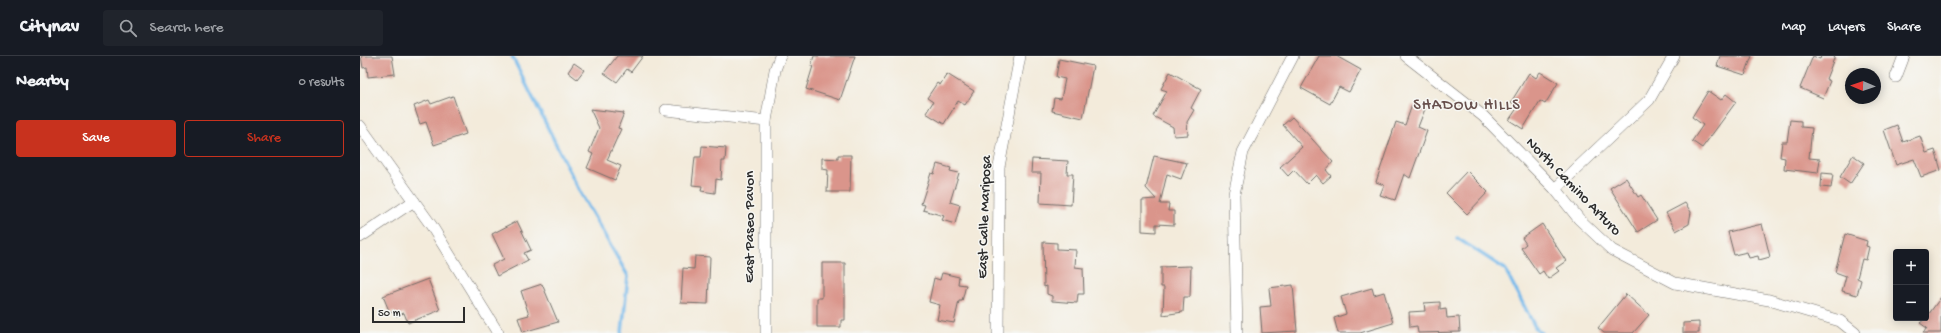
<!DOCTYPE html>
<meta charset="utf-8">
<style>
:root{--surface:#171b24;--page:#20242c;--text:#f1f3f6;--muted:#9ea1a6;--line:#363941;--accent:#c8321e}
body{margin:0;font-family:"Gochi Hand",sans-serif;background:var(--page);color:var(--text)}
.controls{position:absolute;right:12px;bottom:12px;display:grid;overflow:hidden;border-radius:4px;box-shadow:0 2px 10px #0003}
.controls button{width:36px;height:36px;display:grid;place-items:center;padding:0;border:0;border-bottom:1px solid var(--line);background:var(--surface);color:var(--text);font:20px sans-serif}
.compass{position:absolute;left:1485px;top:12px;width:36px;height:36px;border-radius:50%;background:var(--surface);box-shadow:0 2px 10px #0003;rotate:272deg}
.scale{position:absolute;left:12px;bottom:10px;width:93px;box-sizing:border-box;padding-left:4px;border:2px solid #2b2b2b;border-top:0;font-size:11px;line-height:14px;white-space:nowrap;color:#2b2b2b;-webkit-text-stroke:3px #f6f6f2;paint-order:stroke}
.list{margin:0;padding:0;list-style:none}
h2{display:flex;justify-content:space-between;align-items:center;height:52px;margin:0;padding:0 16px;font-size:17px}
h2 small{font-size:13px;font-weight:400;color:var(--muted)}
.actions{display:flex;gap:8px;padding:12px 16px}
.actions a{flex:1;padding:9px 0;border:1px solid var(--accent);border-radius:4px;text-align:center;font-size:14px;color:var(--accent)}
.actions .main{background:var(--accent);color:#fff}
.icon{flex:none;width:22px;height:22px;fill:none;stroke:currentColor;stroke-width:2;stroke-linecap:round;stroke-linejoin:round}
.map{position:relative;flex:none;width:1581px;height:277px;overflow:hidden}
header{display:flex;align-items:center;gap:24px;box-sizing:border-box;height:56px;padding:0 20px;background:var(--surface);border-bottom:1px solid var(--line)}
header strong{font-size:19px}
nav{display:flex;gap:22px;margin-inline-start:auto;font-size:14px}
.search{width:280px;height:36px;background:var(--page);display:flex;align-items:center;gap:10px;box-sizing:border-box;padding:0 14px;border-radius:4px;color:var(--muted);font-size:15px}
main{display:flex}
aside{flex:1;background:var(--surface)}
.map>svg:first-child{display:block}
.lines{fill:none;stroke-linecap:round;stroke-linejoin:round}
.stream{stroke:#74b9eb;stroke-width:3.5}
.building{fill:#da958b}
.minor-casing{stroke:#716e69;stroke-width:12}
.minor{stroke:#fff;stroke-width:11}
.labels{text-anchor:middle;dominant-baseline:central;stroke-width:3;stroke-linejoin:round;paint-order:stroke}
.street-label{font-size:15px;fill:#2b2b2b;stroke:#f6f6f2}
.neighbourhood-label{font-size:16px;letter-spacing:1px;fill:#68504d;stroke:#f6f6f2}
</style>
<header>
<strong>Citynav</strong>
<div class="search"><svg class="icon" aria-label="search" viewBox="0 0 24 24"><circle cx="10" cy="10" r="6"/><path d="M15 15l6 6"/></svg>Search here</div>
<nav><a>Map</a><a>Layers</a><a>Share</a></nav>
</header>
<main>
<aside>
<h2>Nearby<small>0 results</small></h2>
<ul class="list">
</ul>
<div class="actions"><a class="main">Save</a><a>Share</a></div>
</aside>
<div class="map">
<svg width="1581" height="277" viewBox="0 0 1581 277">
<rect width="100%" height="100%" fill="#f6f6f2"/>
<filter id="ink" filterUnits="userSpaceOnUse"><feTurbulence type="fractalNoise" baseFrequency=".025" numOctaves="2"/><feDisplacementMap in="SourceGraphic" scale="8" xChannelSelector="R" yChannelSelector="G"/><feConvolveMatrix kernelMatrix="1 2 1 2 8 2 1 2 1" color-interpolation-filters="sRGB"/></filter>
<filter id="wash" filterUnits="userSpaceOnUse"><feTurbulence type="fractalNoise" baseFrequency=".012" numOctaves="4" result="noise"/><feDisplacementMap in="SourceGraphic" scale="16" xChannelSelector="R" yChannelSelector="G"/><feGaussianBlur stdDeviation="0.9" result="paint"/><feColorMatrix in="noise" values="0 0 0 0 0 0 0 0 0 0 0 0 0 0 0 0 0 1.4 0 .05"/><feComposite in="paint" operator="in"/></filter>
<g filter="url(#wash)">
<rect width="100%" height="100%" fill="#f3ebdb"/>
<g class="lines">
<g class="stream">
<polyline points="152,0 221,138 268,220 262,277"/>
<polyline points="1097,182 1145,213 1175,271 1181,277"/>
</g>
</g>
<g id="blocks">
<g class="building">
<polygon points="1,0 32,0 35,18 8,21 7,11 3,12"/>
<polygon points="257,0 283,0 271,16 267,13 257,26 244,17"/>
<polygon points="454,0 495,0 480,44 446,33 453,10 451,10"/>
<polygon points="959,0 976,0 1001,14 989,36 979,31 970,48 941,32"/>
<polygon points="1360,0 1392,0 1385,19 1357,10"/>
<polygon points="1453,0 1460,3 1461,0 1475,0 1466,23 1470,25 1463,42 1440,32"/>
<polygon points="699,3 733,10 723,62 692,55 694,42 701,43 705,23 696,21"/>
<polygon points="214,7 224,14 217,23 208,16"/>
<polygon points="810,16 841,33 831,52 834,54 827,66 828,79 814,80 813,71 793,60 807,35 801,33"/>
<polygon points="1180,16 1198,27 1185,48 1180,45 1163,73 1149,64 1158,51 1151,46 1169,17 1176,22"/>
<polygon points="587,18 614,35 605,49 598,45 584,68 566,57 573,46 567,42 577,27 580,29"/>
<polygon points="1348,35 1361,44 1366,38 1376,46 1342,92 1332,85 1343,69 1332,61"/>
<polygon points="93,40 106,78 74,89 66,66 60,68 54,50 69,44 71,48"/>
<polygon points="1052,49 1065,53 1058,71 1067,75 1050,122 1044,118 1035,144 1020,139 1024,129 1016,126 1036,66 1045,69"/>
<polygon points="230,53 264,57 258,72 261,73 247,104 261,110 255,124 227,112 233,98 229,96 239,72"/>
<polygon points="932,61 973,106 966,114 971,120 963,127 956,119 947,128 934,114 928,120 920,111 942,91 923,69"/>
<polygon points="1430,64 1441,65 1441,71 1452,72 1449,102 1460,103 1458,117 1424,113 1425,102 1420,101 1422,86 1427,86"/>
<polygon points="1537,69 1543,86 1560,80 1566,97 1575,94 1581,114 1561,121 1554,103 1536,109 1524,74"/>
<polygon points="342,90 366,92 365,105 362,105 361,124 356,123 355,137 341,135 342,130 332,129 335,101 341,101"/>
<polygon points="478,99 491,99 490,136 467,136 468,114 462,113 462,102 478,103"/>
<polygon points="1493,99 1504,107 1490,128 1480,121"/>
<polygon points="794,100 827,107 821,123 807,118 800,148 809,148 808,155 814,155 814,169 796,168 796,176 782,175 782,144 796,143 786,132"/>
<polygon points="672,103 708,105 707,118 713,118 711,149 680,147 681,117 671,117"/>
<polygon points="577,108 591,112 590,115 599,117 590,146 600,149 595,168 582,164 584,160 563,154 565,149 561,148 571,117 574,118"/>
<polygon points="1107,115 1128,136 1107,158 1086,137"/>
<polygon points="1462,117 1473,118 1471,132 1461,131"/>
<polygon points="1266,122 1278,141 1281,139 1297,164 1278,176 1250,132"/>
<polygon points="1325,147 1331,156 1329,168 1316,175 1306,157"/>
<polygon points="157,165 171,194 164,197 168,204 137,220 132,209 144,203 132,178"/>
<polygon points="1182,168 1206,205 1196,212 1199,215 1188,223 1183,215 1179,218 1161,192 1166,188 1162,182"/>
<polygon points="1402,168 1410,201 1399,204 1398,200 1389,202 1387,196 1374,199 1368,176"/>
<polygon points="1485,178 1507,185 1506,190 1509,191 1506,204 1502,203 1497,222 1501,224 1497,239 1482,235 1486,220 1475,216"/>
<polygon points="683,186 697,187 697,193 716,194 715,211 723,212 724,238 718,238 717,247 692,245 692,240 687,238 687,230 684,231"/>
<polygon points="335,200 350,201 348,248 321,247 323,212 334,213"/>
<polygon points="462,207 485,207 485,264 481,264 481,271 457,271 457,242 462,242"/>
<polygon points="831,210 830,241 824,241 823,256 803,259 804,231 801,231 801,211"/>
<polygon points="582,217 599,221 598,228 606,229 602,245 599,245 594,267 577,264 580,249 569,246 574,222 580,224"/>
<polygon points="68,223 80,254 48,267 44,257 36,260 34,255 30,257 23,240"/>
<polygon points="182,228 198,266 163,276 158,262 169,259 161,235"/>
<polygon points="933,229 937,275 902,277 900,251 911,250 909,232"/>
<polygon points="1012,232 1014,239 1024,236 1033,267 1000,277 978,277 974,262 986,258 981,241"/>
<polygon points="1266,238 1289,259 1273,277 1244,277 1238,272"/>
<polygon points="1581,241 1581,277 1563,277 1567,272 1560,267 1566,262"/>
<polygon points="1080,246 1080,254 1086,253 1087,262 1099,261 1100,276 1058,277 1057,270 1050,271 1049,256 1065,255 1064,247"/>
<polygon points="1339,266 1339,277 1323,277 1323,267"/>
</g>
</g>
</g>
<g filter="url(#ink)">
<use href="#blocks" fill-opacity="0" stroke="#716e69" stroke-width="1"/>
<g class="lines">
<g class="minor-casing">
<g id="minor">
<polyline points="1046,0 1123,60 1195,133 1219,163 1252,194 1315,227 1409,244 1480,265 1495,277"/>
<polyline points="1536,21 1544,0"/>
<polyline points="306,54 406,65"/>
<polyline points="0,70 71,169 138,277"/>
<polyline points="1195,133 1289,44 1314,0"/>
<polyline points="0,181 54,145"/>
<polyline points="406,277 406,65 415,14 420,0"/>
<polyline points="638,277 639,111 660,0"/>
<polyline points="877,277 874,138 883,96 933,0"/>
</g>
</g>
<use href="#minor" class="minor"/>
</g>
</g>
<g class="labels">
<g class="street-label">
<text transform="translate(1213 131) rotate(46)">North Camino Arturo</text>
<text transform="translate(625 161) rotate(-88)">East Calle Mariposa</text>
<text transform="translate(390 171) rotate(-90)">East Paseo Pavon</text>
</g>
<g class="neighbourhood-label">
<text x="1107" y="50">SHADOW HILLS</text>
</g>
</g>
</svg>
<div class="controls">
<button>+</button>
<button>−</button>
</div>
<svg class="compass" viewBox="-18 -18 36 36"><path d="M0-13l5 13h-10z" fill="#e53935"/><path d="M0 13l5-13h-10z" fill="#9ea1a6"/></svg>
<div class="scale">50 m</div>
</div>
</main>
